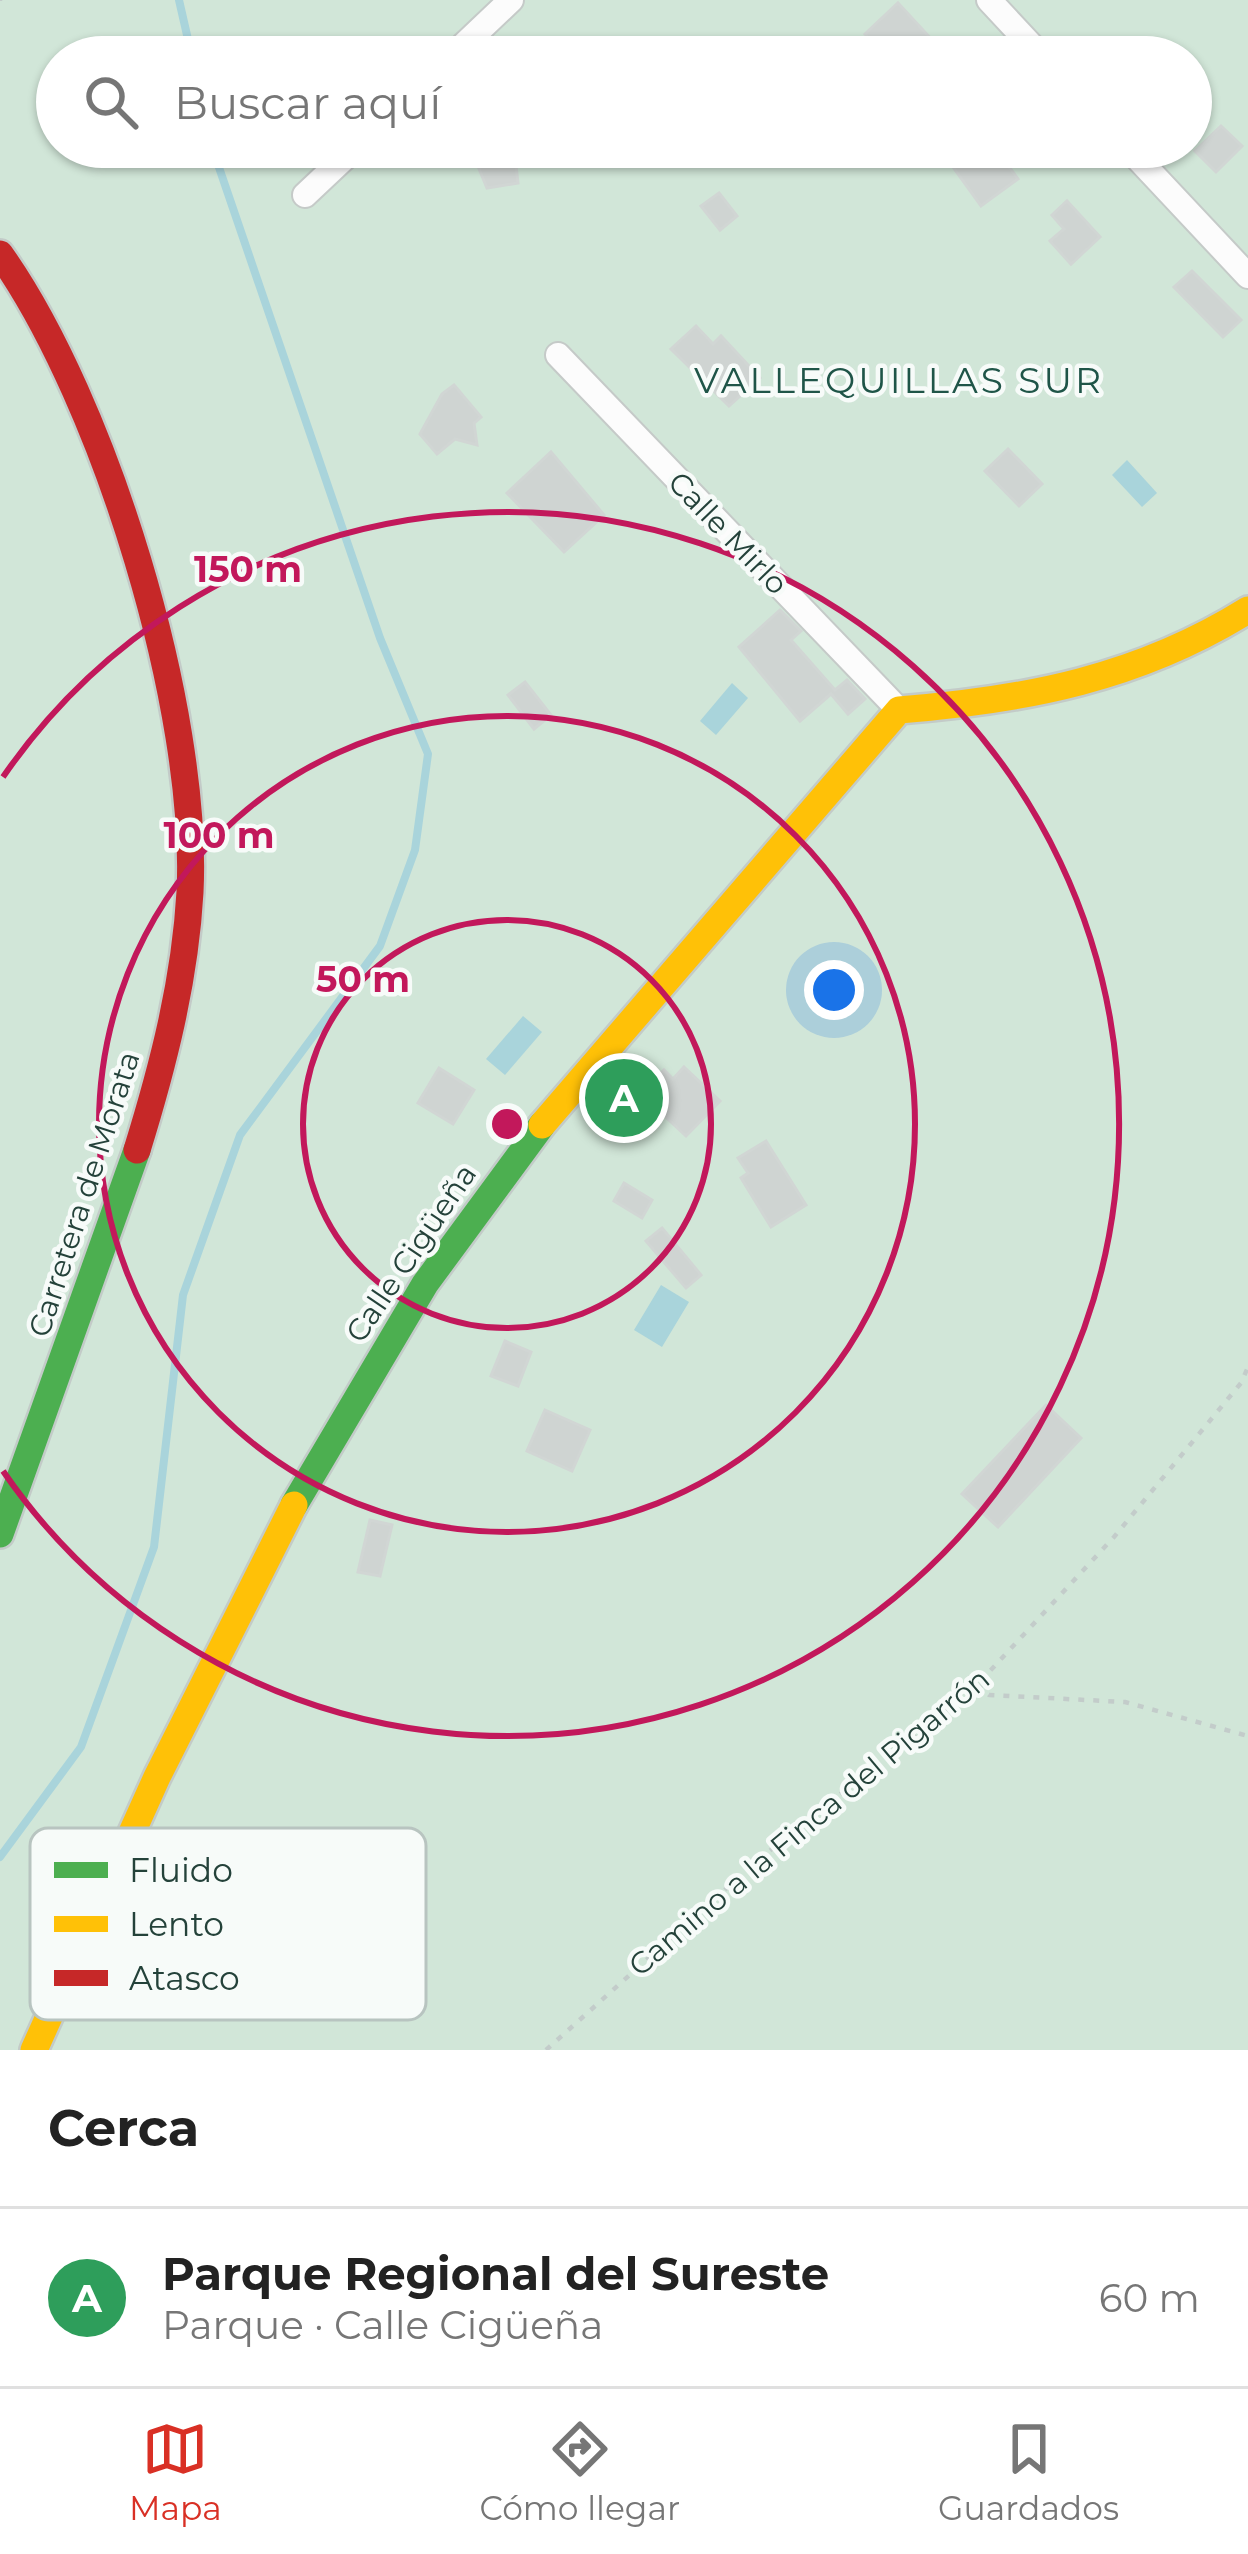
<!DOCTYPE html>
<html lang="es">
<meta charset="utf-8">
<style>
:root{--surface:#fff;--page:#f6f6f6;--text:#222;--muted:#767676;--line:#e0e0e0;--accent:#d93025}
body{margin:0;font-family:Montserrat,sans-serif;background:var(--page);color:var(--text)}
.you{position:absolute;left:834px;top:990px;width:42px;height:42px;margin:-30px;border:9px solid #fff;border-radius:50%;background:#1a73e8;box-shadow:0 0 0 18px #1a73e833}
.badge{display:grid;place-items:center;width:78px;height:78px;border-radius:50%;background:var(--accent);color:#fff;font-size:39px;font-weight:700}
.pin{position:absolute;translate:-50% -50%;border:6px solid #fff;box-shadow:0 3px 12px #0006}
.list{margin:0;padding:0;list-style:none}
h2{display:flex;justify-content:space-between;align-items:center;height:156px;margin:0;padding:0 48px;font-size:51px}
h2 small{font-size:39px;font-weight:400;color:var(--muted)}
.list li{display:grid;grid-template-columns:78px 1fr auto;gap:36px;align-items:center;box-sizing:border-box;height:180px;padding:0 48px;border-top:3px solid var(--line)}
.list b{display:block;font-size:45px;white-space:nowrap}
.list p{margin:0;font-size:39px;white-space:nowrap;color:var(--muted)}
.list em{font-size:39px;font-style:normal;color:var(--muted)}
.icon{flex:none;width:66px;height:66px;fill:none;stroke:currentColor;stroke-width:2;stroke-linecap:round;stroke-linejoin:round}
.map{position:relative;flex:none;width:1248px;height:2050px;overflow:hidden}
.search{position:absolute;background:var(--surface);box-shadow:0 3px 9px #0004;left:36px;right:36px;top:36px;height:132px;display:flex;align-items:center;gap:30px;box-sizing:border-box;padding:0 42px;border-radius:66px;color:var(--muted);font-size:45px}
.sheet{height:336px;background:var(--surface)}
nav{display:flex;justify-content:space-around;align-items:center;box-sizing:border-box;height:168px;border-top:3px solid var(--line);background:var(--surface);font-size:33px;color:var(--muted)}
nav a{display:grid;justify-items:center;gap:6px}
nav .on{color:var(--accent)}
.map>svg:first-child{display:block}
.green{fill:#d1e6d8;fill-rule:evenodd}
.water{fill:#a9d4db}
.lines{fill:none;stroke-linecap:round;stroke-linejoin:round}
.stream{stroke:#a9d4db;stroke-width:8}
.building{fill:#cfd4d2;stroke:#d1d6d4;stroke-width:3}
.street-casing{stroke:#c5cac8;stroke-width:28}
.fast-casing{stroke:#c3cbc8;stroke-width:32}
.slow-casing{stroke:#c3cbc8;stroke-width:32}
.jam-casing{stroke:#c3cbc8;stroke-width:32}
.path{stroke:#c3ccca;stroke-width:4.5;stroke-dasharray:6 9;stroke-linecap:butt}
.street{stroke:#fcfcfc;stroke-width:24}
.fast{stroke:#4caf50;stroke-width:27}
.slow{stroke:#ffc107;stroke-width:27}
.jam{stroke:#c62828;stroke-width:27}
.ring{fill:none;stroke:#c2185b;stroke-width:6}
.labels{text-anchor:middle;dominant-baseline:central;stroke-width:9;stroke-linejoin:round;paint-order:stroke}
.street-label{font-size:30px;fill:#24423a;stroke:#f7fbf9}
.quarter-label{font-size:36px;letter-spacing:3px;fill:#1f5548;stroke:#f7fbf9}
.key{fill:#f7fbf9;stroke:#b8c4c0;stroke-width:3}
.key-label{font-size:33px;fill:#24423a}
.centre{fill:#c2185b;stroke:#f7fbf9;stroke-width:6}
.ring-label{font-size:36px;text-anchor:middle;font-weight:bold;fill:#c2185b;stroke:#f7fbf9;stroke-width:9;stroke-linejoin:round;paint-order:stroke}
</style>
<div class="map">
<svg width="1248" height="2050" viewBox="0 0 1248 2050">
<rect width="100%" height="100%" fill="#e8edeb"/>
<path class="green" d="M0 0H1248V2050H0ZM57 57H1191V147H57Z"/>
<g class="water">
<polygon points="1127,460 1157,493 1142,507 1112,475"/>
<polygon points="732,683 748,698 716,735 700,721"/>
<polygon points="523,1016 542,1032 505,1075 486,1059"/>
<polygon points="661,1285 689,1302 662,1347 634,1330"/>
</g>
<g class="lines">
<g class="stream">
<polyline points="179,0 192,57"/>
<polyline points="0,1857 81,1747 154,1547 183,1295 240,1135 380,946 415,850 428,754 380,638 212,147"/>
</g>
</g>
<g class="building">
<polygon points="898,3 933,41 917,57 887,57 865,34"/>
<polygon points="1221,126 1242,146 1216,172 1195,151"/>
<polygon points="470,147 514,147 518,183 487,188"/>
<polygon points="967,147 995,147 1018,179 981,206 948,160"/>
<polygon points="719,193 737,216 720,230 701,206"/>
<polygon points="1067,201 1100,237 1071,264 1050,241 1064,229 1052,215"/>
<polygon points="1192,271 1241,320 1223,337 1174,287"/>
<polygon points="696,326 713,344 721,336 760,378 729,406 671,349"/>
<polygon points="454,385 481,417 474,423 477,445 455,439 437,454 420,434 442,394"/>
<polygon points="1008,449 1042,484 1019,506 985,471"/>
<polygon points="551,452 604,515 564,552 507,493"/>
<polygon points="780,610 801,631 791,640 835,690 847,680 865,699 848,714 831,694 800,721 739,647"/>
<polygon points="525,682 551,715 534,729 508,695"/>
<polygon points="684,1067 720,1101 686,1136 641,1094 664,1070 673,1079"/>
<polygon points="439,1068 474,1090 453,1124 418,1103"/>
<polygon points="766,1141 806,1205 771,1227 741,1178 748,1173 738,1158"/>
<polygon points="624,1183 652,1200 642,1218 614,1201"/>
<polygon points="662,1228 701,1275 686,1288 646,1241"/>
<polygon points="505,1341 531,1352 518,1386 491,1376"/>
<polygon points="1046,1405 1081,1438 998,1527 962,1494"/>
<polygon points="545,1410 590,1430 572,1471 527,1451"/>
<polygon points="370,1520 392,1525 380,1576 358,1572"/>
</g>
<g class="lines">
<g class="street-casing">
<g id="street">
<polyline points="989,0 1042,57"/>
<polyline points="451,57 511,0"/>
<polyline points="1127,147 1248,276"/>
<polyline points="305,195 356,147"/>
<polyline points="558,355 899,710"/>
</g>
</g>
<g class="fast-casing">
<g id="fast">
<polyline points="294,1505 425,1284 542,1125"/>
<polyline points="0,1534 137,1150"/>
</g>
</g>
<g class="slow-casing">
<g id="slow">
<path d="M542 1125 899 710C1026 700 1139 678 1248 610"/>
<polyline points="34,2050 157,1777 294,1505"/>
</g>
</g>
<g class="jam-casing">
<path id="jam" d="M0 254C105 402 199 710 190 892 185 981 163 1066 137 1150"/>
</g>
<g class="path">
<polyline points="0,1 0,0"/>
<polyline points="977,1685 989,1695 1125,1702 1248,1736"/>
<polyline points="546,2050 758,1860 977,1685 1114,1537 1241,1383 1248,1367"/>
</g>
<use href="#street" class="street"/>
<use href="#fast" class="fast"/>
<use href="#slow" class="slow"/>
<use href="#jam" class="jam"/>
</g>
<g class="ring">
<circle cx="507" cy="1124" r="204"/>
<circle cx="507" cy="1124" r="408"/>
<path d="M3 777A612 612 0 1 1 3 1471"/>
</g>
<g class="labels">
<g class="street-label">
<text transform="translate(728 533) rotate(46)">Calle Mirlo</text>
<text transform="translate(84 1194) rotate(-72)">Carretera de Morata</text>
<text transform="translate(411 1253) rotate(-56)">Calle Cigüeña</text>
<text transform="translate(809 1822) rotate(-40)">Camino a la Finca del Pigarrón</text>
</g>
<g class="quarter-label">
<text x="899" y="380">VALLEQUILLAS SUR</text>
</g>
</g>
<rect x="30" y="1828" width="396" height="192" rx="18" class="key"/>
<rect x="54" y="1862" width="54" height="16" fill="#4caf50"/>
<rect x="54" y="1916" width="54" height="16" fill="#ffc107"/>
<rect x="54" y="1970" width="54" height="16" fill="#c62828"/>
<g class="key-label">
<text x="129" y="1882">Fluido</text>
<text x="129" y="1936">Lento</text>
<text x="129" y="1990">Atasco</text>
</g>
<circle cx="507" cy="1124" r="18" class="centre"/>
<g class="ring-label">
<text x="248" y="582">150 m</text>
<text x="219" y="848">100 m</text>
<text x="363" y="992">50 m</text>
</g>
</svg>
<div class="you"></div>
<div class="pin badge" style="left:624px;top:1098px;background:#2e9e5b">A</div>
<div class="search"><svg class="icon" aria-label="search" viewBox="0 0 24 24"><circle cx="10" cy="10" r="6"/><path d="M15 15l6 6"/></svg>Buscar aquí</div>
</div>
<section class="sheet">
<h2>Cerca<small></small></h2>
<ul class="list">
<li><span class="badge" style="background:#2e9e5b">A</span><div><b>Parque Regional del Sureste</b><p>Parque · Calle Cigüeña</p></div><em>60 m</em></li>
</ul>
</section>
<nav>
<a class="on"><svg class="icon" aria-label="map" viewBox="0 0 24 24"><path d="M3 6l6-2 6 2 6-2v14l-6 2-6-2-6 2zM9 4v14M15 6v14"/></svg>Mapa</a>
<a><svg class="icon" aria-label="directions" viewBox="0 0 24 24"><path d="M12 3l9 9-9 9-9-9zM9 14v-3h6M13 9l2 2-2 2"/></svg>Cómo llegar</a>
<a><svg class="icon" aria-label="saved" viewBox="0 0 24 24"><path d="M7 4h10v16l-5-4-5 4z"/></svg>Guardados</a>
</nav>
